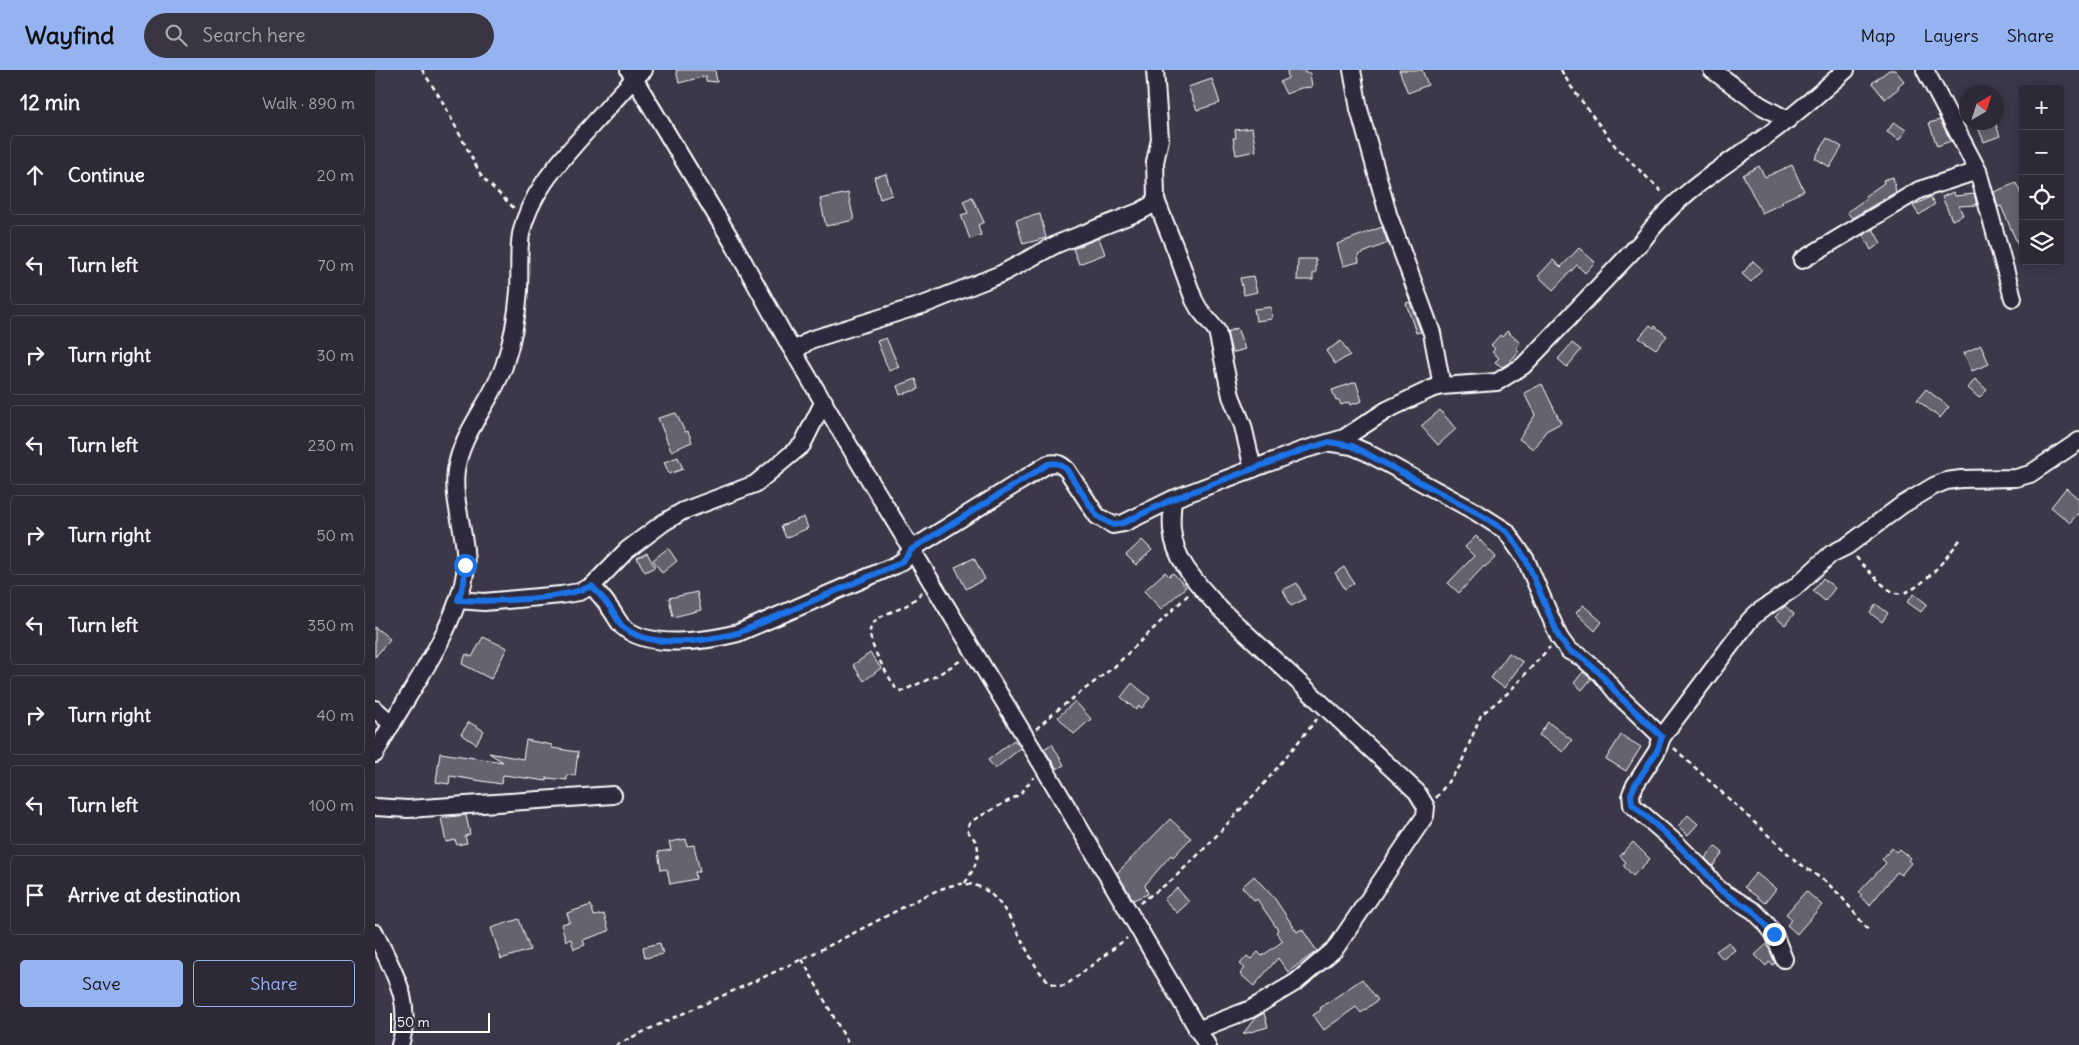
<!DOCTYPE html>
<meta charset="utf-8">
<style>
:root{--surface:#2d2937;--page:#393542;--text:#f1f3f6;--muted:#a7a6ad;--line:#484552;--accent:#95b2f1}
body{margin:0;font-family:Delius,sans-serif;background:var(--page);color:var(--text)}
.controls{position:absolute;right:15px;top:15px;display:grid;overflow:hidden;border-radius:5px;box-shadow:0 2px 12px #0003}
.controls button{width:45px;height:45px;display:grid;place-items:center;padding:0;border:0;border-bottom:1px solid var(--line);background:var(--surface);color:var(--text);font:25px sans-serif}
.compass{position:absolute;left:1584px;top:15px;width:45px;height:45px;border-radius:50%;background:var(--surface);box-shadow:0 2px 12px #0003;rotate:39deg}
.scale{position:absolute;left:15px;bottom:12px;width:100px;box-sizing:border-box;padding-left:5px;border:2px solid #fff;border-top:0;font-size:14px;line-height:18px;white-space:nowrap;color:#fff;-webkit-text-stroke:4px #2f2a3d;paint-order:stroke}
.stop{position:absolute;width:15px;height:15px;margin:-11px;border:4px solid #1a73e8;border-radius:50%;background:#fff}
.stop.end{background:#1a73e8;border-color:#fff;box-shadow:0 1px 5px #0008}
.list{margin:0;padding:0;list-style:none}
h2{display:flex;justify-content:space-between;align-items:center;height:65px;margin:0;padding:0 20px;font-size:21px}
h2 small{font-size:16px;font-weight:400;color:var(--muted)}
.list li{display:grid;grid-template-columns:32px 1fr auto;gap:15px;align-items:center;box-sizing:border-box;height:80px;margin:0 10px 10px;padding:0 10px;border:1px solid var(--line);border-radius:5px}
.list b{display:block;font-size:19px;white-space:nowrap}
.list em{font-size:16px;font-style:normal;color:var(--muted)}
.actions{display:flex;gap:10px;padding:15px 20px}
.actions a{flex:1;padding:11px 0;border:1px solid var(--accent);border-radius:5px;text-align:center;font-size:18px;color:var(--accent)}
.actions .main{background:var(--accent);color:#111}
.icon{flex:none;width:28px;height:28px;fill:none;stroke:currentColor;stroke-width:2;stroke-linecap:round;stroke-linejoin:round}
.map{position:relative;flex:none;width:1704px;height:975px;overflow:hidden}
header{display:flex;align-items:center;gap:30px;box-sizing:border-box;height:70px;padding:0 25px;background:var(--accent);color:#111}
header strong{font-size:24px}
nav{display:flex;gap:28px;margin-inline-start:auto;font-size:18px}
.search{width:350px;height:45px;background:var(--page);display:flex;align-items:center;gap:12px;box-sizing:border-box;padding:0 18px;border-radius:28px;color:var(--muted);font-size:19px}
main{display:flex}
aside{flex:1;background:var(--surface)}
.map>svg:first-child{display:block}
.building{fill:#666270;stroke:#fff}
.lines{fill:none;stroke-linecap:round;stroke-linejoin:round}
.minor-casing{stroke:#fff;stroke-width:20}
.path{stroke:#fff;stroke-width:2.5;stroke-dasharray:5 4;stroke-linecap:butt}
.minor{stroke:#2f2a3d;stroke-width:16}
.route{stroke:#1a73e8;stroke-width:6}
</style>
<header>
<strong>Wayfind</strong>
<div class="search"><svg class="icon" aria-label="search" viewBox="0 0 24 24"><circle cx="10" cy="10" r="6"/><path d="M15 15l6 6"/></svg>Search here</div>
<nav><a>Map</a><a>Layers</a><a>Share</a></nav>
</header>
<main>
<aside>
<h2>12 min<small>Walk · 890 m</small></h2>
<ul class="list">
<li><svg class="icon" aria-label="ahead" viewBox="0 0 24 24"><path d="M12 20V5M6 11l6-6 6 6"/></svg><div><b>Continue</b></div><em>20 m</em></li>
<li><svg class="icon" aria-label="left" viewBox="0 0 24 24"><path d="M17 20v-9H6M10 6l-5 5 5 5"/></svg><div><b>Turn left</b></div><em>70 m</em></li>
<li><svg class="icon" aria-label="right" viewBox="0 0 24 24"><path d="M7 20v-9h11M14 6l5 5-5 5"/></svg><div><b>Turn right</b></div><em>30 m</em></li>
<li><svg class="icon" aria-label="left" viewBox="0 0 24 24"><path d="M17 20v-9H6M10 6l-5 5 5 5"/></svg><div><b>Turn left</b></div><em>230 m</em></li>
<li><svg class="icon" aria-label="right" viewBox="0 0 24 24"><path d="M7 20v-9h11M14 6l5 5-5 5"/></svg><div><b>Turn right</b></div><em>50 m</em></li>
<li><svg class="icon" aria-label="left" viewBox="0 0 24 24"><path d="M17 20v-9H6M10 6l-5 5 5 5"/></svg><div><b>Turn left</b></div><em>350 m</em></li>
<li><svg class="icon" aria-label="right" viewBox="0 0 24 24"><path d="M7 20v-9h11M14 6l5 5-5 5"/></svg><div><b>Turn right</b></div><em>40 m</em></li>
<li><svg class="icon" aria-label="left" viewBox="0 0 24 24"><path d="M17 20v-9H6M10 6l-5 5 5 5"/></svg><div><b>Turn left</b></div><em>100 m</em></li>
<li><svg class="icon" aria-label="arrive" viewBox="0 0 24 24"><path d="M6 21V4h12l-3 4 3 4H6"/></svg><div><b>Arrive at destination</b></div></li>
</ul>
<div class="actions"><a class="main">Save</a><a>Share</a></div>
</aside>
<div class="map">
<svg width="1704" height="975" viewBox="0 0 1704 975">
<rect width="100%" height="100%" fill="#3c3749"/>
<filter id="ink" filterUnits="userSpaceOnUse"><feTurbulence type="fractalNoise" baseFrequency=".02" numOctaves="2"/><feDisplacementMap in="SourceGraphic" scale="10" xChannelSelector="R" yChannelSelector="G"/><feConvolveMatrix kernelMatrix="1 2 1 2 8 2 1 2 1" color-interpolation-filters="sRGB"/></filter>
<g filter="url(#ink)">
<g class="building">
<polygon points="301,0 340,0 342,12 331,11 331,6 304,13"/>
<polygon points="912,0 929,0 930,3 935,3 937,17 926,18 911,24 905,12 913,8"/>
<polygon points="1024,0 1047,0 1053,15 1033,23"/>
<polygon points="1514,0 1520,0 1529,11 1523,16 1524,18 1510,29 1497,13"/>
<polygon points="837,9 845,33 822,40 813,17"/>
<polygon points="1565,50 1576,71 1562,76 1554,53"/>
<polygon points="1519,52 1531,60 1524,70 1512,62"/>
<polygon points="1610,52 1620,52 1625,66 1609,72 1602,55"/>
<polygon points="877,58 881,81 861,85 858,68 861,68 860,60"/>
<polygon points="1452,68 1467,77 1455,97 1440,88"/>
<polygon points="1417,95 1429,121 1407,131 1408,133 1387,143 1368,105 1384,96 1390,107"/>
<polygon points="511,104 517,125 505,129 499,107"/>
<polygon points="1518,107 1521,122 1477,148 1472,142 1492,128 1490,126 1509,113 1508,110"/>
<polygon points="1641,113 1648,128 1647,184 1626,136 1623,137 1619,122"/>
<polygon points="1578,122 1580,126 1599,124 1602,135 1584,136 1588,145 1577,150 1567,127"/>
<polygon points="473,123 479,150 451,156 445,129"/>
<polygon points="597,127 609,152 603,155 606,165 595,169 586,145 593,143 588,131"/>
<polygon points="1555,127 1560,134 1544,145 1538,136"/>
<polygon points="665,144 671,168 648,174 641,150"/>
<polygon points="1007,157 1013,173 983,185 984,192 968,196 962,174"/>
<polygon points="1498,159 1506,173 1496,180 1488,165"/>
<polygon points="724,168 730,184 704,194 698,179"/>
<polygon points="1204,178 1220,192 1210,203 1202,195 1178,220 1163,206 1178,190 1186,197"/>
<polygon points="923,189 941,189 941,203 938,203 938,210 922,210"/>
<polygon points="1378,191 1387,199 1376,212 1367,204"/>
<polygon points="878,206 882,222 869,225 865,208"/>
<polygon points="1035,232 1046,262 1041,263 1031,233"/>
<polygon points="896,237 897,249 881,251 879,239"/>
<polygon points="1275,255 1279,258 1280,256 1292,266 1281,279 1264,268"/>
<polygon points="862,258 870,279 857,283 852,262"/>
<polygon points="1132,261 1145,273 1141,278 1144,281 1134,293 1127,297 1120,292 1124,288 1117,282 1120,279 1116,275 1125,265 1127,267"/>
<polygon points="511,268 524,297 514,301 502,271"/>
<polygon points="966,271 975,285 960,294 951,281"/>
<polygon points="1197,273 1206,280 1192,297 1183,289"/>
<polygon points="1606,275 1614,294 1597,301 1589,283"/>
<polygon points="541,309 544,319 525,325 522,316"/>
<polygon points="1600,309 1612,320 1604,328 1593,318"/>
<polygon points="981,312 987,331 975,335 974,332 966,335 964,330 961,331 957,320"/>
<polygon points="1167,314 1186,353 1171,361 1158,379 1144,369 1160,345 1149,323"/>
<polygon points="1551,319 1574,337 1565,348 1542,330"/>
<polygon points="1065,340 1081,359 1063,375 1046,356"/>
<polygon points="301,343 310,362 313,361 317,372 296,381 283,348"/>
<polygon points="303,387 308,399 294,404 289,392"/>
<polygon points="1691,418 1704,429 1704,442 1695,453 1676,437"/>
<polygon points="429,447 433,458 411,468 406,456"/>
<polygon points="1101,466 1121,487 1110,497 1109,496 1084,523 1073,513 1099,486 1090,477"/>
<polygon points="767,470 777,480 761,495 751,485"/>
<polygon points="293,478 302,491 287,503 278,490"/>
<polygon points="272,483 280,497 270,502 262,488"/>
<polygon points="599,488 610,509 591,519 580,497"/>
<polygon points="969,497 979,513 970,519 960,503"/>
<polygon points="790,502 794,506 798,503 811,517 786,539 769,521"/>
<polygon points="1448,508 1460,518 1450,531 1438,521"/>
<polygon points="922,513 930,529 916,536 908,520"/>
<polygon points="322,522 326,540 298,547 294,528"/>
<polygon points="1539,524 1552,534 1546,542 1532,532"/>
<polygon points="1501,534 1513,543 1507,552 1495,543"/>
<polygon points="1208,535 1227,552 1220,561 1201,543"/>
<polygon points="1410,536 1419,544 1410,555 1400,547"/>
<polygon points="0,557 15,569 0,587"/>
<polygon points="108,567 132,578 116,609 87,594 91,584 97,587"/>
<polygon points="495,583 506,598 489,611 478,595"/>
<polygon points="1134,583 1148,592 1129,618 1116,608"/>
<polygon points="1208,602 1216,609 1207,620 1199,613"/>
<polygon points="757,613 775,628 767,638 764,636 761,640 746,627"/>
<polygon points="700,631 716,649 699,664 683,647"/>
<polygon points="94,652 109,661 101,674 86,664"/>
<polygon points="1173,652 1197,670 1188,682 1164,665"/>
<polygon points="1246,665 1266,677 1251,701 1231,689"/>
<polygon points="151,670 177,675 177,678 203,682 200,706 192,705 192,710 172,708 172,711 128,705 126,714 75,706 74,714 61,712 65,683 128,692 114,683 148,689"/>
<polygon points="639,670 646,678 620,699 613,690"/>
<polygon points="677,674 689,695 682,699 669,679"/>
<polygon points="91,745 95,764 90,766 92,773 82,775 80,770 71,772 66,748"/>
<polygon points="1313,745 1323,754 1313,765 1303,756"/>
<polygon points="795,749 816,768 798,787 796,785 770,815 773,824 758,830 742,803"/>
<polygon points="311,769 312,776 319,775 325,802 320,802 321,809 295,814 292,799 286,800 283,782 296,780 294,772"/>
<polygon points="1258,772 1275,789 1258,806 1248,795 1251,792 1245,786"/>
<polygon points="1340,776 1348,783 1338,796 1330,788"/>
<polygon points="1517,778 1521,782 1524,779 1535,788 1533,790 1536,793 1526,805 1522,802 1495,835 1485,827 1487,825 1484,822 1511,793 1507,789"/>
<polygon points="1381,803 1401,819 1390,833 1369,817"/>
<polygon points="879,806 900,829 922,862 927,859 942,881 913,902 903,888 879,916 865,904 870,898 865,894 872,886 876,889 883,882 887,886 908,871 901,862 903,860 882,829 880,831 867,817"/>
<polygon points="802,818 814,832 802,843 789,829"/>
<polygon points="1431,821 1447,835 1422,864 1412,855 1417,849 1411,844"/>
<polygon points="216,835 219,846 229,844 234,861 208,870 210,875 199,879 196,869 191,871 186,854 195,852 192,843"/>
<polygon points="144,849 155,880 126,889 116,858"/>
<polygon points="1354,872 1360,880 1348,889 1341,881"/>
<polygon points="285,873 288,884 270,888 268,877"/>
<polygon points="1392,874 1400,893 1398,895 1394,892 1391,896 1380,885"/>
<polygon points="987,909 1003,930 986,943 981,937 949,960 938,945 946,940 945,938"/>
<polygon points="889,943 893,957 868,964 880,948"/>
</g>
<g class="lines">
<g class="minor-casing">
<g id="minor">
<polyline points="254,0 358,173 415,276 491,404 668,696 832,975"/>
<polyline points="977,0 984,39 1013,144 1057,263 1067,316"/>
<polyline points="1337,0 1385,35 1413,50"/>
<polyline points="1550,0 1603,101 1638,228"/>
<polyline points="781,130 802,183 819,230 824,239 842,261 856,326 868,356 878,399"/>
<polyline points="1427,190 1544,120 1603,101"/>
<polyline points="415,276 424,278 435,270 553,233 626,204 682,174 766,141 778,134 781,126 780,92 785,69 780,0"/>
<polyline points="957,373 977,376 991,382 1101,442 1131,461 1151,490 1184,567 1194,581 1206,587 1226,604 1244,626 1287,667 1282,681 1260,715 1256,724 1257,735 1301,773 1330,802 1343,819 1379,841 1390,852 1399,864 1409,889"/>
<path d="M798 429C797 439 796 450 797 460 800 493 825 516 845 539L1042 722 1051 737 1050 746 960 879 921 912 876 939 822 960"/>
<path d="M217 516C223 523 229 529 234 537 239 543 242 550 247 556 273 580 332 571 363 563L521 495 529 490 537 479 673 394C682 392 686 394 692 400L722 446 738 455 749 453 798 429 925 381 969 368 1012 340 1056 319 1067 316 1122 312 1148 296 1268 170C1304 121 1346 99 1394 64 1421 44 1446 22 1471 0"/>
<polyline points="83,530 109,532 186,525 204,522 217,516 252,480 288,453 308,441 380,414 427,375 449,331"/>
<polyline points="0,639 17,654"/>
<polyline points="1287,667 1374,551 1382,543 1419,518 1456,484 1472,476 1527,435 1559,416 1571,411 1586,409 1641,408 1655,404 1704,371"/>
<path d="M0 684C29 627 71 577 88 514 98 475 76 438 81 400 87 361 116 333 129 296 137 272 142 247 144 221 145 203 143 182 146 164 155 120 190 86 219 53 236 35 250 16 269 0"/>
<polyline points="0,737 33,739 238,725"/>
<path d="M0 863C18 902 39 930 25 975"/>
</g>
</g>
<g class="path">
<polyline points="47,0 66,29 107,107 140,139"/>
<polyline points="1186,0 1195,15 1240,76 1289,124"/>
<path d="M1481 487C1488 495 1511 521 1521 523 1542 528 1577 481 1587 467"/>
<path d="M547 522C542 527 537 532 532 535 522 541 505 544 498 553 486 566 514 606 521 619L527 621 561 606 588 589"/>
<polyline points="661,659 681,641 739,597 814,524"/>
<polyline points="1299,678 1421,791 1451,812 1465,825 1494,861"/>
<polyline points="1061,728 1085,696 1106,645 1134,622 1175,577"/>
<path d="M590 813C597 802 606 788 602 774 600 769 595 765 592 760L594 754 600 749 644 725 659 707"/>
<polyline points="765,833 797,810 830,778 888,715 942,649"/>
<polyline points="427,889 474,975"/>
<path d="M241 975C302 945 365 919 427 889 460 873 492 856 525 839 542 830 573 812 592 814 644 817 652 925 691 915L752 868"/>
</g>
<use href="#minor" class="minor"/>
</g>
</g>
<g class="lines" filter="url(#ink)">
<path class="route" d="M90 495 89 512 83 530C119 532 184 530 217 516 223 523 229 529 234 536 239 543 242 550 247 556 273 580 332 571 363 563L521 495 529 490 537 479 673 394C682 392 686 394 692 400L722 446 738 455 748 453 798 429 925 381 954 372 977 376 1101 442 1131 461 1139 471 1151 490 1184 567 1194 581 1206 587 1226 604 1244 626 1287 667 1282 681 1260 715 1256 724 1257 734 1301 773 1330 802 1343 819 1378 841 1399 864"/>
</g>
</svg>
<div class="controls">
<button>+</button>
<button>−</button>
<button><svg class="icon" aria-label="locate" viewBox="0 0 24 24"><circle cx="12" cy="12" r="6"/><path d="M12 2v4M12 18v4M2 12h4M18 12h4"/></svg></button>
<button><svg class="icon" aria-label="layers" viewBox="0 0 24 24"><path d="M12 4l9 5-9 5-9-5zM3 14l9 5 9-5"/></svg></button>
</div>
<svg class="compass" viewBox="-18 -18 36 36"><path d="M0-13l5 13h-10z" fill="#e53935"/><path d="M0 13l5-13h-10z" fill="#a7a6ad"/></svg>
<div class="scale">50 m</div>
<div class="stop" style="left:90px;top:495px"></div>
<div class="stop end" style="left:1399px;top:864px"></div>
</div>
</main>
